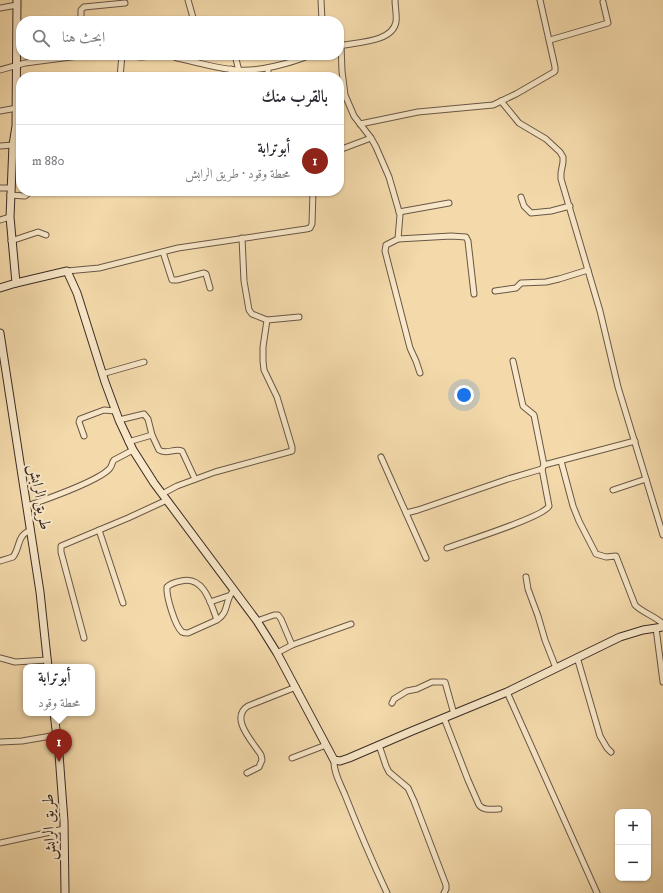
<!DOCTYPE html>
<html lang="ar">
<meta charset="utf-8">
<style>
:root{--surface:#fff;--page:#f7f7f7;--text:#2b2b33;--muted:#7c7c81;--line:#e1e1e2;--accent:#8f2418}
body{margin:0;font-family:"IM FELL DW Pica",Amiri,serif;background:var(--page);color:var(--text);direction:rtl}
.controls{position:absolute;right:12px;bottom:12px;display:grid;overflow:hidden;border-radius:8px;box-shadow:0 1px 3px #0004}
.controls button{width:36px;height:36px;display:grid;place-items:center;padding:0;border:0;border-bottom:1px solid var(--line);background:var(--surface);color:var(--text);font:20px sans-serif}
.you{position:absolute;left:464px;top:395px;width:14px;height:14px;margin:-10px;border:3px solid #fff;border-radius:50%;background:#1a73e8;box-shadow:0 0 0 6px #1a73e833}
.badge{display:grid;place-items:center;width:26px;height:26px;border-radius:50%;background:var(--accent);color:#fff;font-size:13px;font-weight:700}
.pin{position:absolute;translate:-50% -33px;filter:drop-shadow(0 1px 2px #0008)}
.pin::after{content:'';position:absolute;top:21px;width:14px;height:12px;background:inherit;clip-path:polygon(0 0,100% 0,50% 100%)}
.popup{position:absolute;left:23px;top:664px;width:72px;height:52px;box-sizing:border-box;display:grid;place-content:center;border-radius:8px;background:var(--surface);filter:drop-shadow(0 1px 3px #0005);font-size:13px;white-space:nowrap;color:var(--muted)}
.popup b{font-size:15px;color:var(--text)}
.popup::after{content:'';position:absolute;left:50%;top:100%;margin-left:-8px;border:8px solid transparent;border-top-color:var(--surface)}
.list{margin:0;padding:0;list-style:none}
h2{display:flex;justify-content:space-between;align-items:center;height:52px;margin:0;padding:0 16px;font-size:17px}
h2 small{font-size:13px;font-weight:400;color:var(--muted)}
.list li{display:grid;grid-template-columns:26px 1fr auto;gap:12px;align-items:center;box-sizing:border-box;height:72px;padding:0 16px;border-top:1px solid var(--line)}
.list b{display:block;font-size:15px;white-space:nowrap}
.list p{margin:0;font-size:13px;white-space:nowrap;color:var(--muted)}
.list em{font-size:13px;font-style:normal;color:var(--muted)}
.icon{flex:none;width:22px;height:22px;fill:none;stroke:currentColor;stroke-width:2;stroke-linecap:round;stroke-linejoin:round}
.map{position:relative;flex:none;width:663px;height:893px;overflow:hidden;direction:ltr}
.search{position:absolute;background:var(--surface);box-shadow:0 1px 3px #0004;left:16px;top:16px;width:328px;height:44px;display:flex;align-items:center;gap:10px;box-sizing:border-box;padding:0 14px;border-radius:16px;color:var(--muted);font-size:15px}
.panel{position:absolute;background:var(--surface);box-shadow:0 1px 3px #0004;left:16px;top:72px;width:328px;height:124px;border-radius:16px;direction:rtl}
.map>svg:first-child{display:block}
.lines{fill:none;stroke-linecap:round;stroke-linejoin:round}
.street-casing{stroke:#685746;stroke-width:7}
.secondary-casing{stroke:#3a2b24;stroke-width:9}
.street{stroke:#f8e7c8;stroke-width:5}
.secondary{stroke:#f8e7c8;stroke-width:7}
.labels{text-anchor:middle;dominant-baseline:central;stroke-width:4;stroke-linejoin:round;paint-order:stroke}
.street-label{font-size:16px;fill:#3a2b24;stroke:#f8e7c8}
</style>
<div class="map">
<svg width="663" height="893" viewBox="0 0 663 893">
<rect width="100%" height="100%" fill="#f4daab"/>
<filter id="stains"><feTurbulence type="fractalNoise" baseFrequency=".005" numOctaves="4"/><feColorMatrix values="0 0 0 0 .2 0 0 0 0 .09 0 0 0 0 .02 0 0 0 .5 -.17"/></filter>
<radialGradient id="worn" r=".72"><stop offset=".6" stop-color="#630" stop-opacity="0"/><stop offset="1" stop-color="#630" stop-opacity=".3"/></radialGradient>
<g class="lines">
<g class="street-casing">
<g id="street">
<polyline points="188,0 194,21"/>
<polyline points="321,0 322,21"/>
<polyline points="0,8 17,5"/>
<polyline points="81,21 81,10 84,7 125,3"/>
<polyline points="550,40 608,23 603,2"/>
<polyline points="341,45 342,71 345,95 354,116 371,138 376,147 389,177 400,215 398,239 451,236 466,237 468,241 474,294"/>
<path d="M339 46C355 42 392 43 396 22 397 15 395 7 395 0"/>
<polyline points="121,55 141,57 164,55"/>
<path d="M169 55 177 58C197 62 217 69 238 70 258 72 292 63 310 55"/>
<polyline points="235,55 239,71"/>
<polyline points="231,69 232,77"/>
<polyline points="0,70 25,63 86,55 112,55"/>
<polyline points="120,77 122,55"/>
<polyline points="268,77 268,68"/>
<polyline points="501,101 519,123 546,139 560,152 563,157 563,162 561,173 561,179 600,311 618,387 663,535"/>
<polyline points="0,111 17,108"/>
<polyline points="360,124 418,112 493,105 516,94 554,72 555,71 555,67 540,0"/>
<polyline points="0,146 13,145"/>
<polyline points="339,150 371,138"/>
<polyline points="0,188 10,188"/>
<polyline points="10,195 25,196 31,191"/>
<polyline points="521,197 524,206 531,213 551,211 570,206"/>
<polyline points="399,212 449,203"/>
<polyline points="0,220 10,217"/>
<polyline points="242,238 244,281 249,310 252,314 267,320 299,317"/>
<polyline points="398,239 386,245 385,251 410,348 416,361 420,373"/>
<polyline points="11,241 38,232 46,235"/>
<polyline points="163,252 172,280 177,280 204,273 206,274 210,288"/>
<polyline points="67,271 99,268 178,248 306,229 310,228 312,224 313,191"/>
<polyline points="495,291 516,288 521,283 546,282 559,279 588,270"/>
<polyline points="513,361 523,406 534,415 544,465 542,469"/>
<polyline points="102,374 144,362"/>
<path d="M119 420 144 414 148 419 152 435 159 450C166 455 174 448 182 451L195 479"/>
<polyline points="84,436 79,422 80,419 104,410 115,411"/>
<polyline points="128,442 152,435"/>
<polyline points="381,457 426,558"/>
<path d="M561 461 573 506 579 521 596 554 606 557 616 556 635 605C643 613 655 616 663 624"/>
<polyline points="544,465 635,441"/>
<polyline points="613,490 646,479"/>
<polyline points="162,494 177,486 215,472 292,451 292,447 277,397 264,370 263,361 263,347 267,320"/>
<path d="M27 506C44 500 100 481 110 468 112 466 112 462 114 460L133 450"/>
<path d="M406 513 418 510 508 479 542 469 549 506C544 517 463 542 447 548"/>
<polyline points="99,530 123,603"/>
<path d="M0 561 13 557C21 546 16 536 31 530"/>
<polyline points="526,577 528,589 538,616 545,640 556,668"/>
<polyline points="210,602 228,596"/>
<path d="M217 620C211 604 204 575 181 581 176 582 171 583 167 587 166 596 175 626 182 632 184 633 185 633 188 633L217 620C230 612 224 600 234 590"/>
<polyline points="257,621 274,615 278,615 281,619 292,645 351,624"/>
<polyline points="656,628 663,682"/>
<polyline points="84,638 61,552 61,546 128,518 167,500"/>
<polyline points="277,653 292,645"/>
<polyline points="577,657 600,736 607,748 611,752"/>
<polyline points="0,658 15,662 48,660"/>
<polyline points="507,692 597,893"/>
<polyline points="392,703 394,699 407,691 417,689 432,682 445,682 454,714"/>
<path d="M444 718 468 780 479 805C484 811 492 809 499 809"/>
<polyline points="0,742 22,741 57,735"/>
<polyline points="379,745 386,766 389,772 408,788 414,801 446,885 446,889 444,893"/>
<polyline points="292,758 326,745"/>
<path d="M334 760C333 772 341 785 345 795 358 828 372 861 387 893"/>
<path d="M247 773 259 767 262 760 261 755C253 742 229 718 248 706L296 687"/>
<polyline points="0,843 64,829"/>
</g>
</g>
<g class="secondary-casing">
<g id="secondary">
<polyline points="16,283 67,271 77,293 105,382 119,420 133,450 154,483 257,621 277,653 334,760 340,761 349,758 412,731 507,692 620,637 643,630 663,627"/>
<polyline points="0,288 16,283 10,217 13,145 16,126 17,0"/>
<polyline points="0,333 40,592 48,667"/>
<polyline points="54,713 59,754 64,821 65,893"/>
</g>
</g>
<use href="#street" class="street"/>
<use href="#secondary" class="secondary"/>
</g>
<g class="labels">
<g class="street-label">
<text transform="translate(40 497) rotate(80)">طريق الرابش</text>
<text transform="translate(49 827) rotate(-92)">طريق الرابش</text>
</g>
</g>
<rect width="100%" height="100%" filter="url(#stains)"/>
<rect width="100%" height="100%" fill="url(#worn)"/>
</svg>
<div class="controls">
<button>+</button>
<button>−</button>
</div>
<div class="you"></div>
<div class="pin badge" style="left:59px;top:762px">1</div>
<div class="popup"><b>أبوترابة</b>محطة وقود</div>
<div class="search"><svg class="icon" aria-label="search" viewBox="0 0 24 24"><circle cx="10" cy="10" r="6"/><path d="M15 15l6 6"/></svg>ابحث هنا</div>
<section class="panel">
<h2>بالقرب منك<small></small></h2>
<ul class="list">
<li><span class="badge">1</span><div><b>أبوترابة</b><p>محطة وقود · طريق الرابش</p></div><em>880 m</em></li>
</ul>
</section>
</div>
